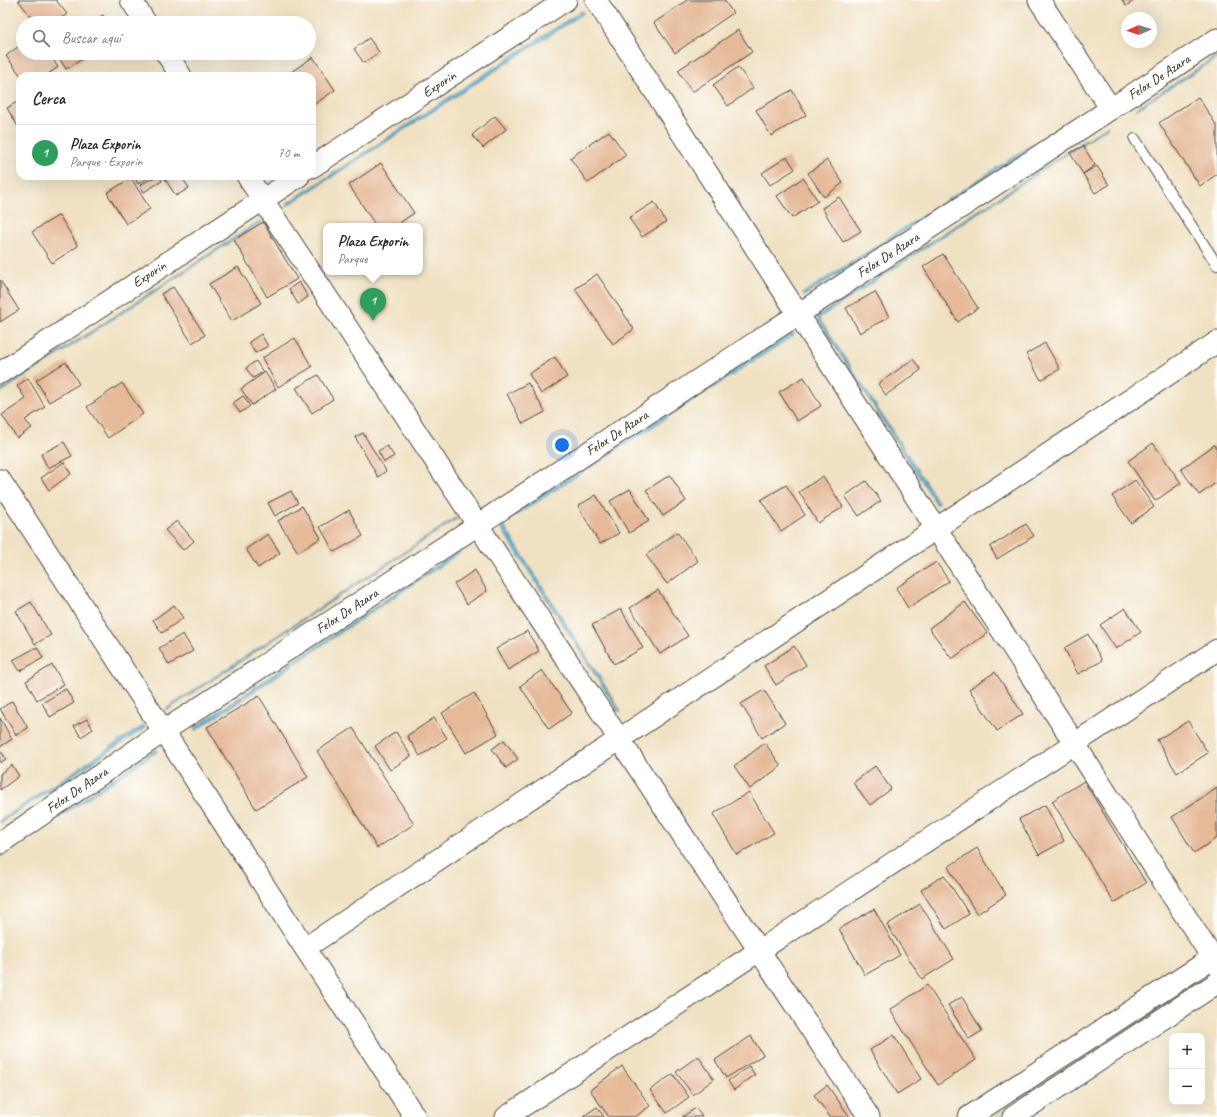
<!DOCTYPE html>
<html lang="es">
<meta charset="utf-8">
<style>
:root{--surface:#fff;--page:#f7f7f7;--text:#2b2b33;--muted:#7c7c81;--line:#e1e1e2;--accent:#0b8043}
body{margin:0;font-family:Caveat,sans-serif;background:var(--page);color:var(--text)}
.controls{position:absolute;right:12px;bottom:12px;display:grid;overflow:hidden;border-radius:8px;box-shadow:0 4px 16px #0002}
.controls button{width:36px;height:36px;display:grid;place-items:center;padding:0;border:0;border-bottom:1px solid var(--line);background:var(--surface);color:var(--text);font:20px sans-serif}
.compass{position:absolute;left:1121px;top:12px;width:36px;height:36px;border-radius:50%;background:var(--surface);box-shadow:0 4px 16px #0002;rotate:267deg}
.you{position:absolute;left:562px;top:445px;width:14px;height:14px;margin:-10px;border:3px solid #fff;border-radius:50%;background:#1a73e8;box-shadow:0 0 0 6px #1a73e833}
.badge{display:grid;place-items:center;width:26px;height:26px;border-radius:50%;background:var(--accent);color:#fff;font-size:13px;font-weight:700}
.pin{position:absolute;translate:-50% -33px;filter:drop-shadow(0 1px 2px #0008)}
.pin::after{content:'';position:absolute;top:21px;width:14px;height:12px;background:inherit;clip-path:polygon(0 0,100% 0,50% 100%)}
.popup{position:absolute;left:323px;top:223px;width:100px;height:52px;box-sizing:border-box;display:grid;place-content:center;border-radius:8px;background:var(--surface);filter:drop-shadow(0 1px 3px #0005);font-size:13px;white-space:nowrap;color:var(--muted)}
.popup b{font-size:15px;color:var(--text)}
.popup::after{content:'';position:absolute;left:50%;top:100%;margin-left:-8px;border:8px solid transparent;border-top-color:var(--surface)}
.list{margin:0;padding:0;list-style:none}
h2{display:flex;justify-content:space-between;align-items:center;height:52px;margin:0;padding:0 16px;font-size:17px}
h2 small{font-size:13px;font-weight:400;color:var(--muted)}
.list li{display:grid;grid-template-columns:26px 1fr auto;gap:12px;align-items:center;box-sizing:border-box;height:56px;padding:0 16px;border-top:1px solid var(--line)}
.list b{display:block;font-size:15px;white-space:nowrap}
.list p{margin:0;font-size:13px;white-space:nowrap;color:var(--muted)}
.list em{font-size:13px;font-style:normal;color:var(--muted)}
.icon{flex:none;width:22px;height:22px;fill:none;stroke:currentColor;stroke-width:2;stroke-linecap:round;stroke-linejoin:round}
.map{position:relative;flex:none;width:1217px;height:1117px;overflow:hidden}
.search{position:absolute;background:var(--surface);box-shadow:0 4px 16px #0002;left:16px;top:16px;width:300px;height:44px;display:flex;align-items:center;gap:10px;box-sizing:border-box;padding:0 14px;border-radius:22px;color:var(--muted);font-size:15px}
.panel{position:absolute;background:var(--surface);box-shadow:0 4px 16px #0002;left:16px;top:72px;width:300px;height:108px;border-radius:12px}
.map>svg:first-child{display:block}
.green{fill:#95c879;stroke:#607a52}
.water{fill:#62bde0;stroke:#467486}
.building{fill:#e6ba99}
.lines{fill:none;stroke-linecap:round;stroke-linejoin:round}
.service-casing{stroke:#494642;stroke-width:12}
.minor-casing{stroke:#494642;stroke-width:23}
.service{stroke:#fff;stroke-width:10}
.minor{stroke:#fff;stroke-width:21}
.labels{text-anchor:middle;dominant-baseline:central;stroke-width:4;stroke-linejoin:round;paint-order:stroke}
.street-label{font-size:14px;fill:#2b2b2b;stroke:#fdfcf7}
</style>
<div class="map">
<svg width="1217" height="1117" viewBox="0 0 1217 1117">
<rect width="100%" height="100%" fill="#fdfcf7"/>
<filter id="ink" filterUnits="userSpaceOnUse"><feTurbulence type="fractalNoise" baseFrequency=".025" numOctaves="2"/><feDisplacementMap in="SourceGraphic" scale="8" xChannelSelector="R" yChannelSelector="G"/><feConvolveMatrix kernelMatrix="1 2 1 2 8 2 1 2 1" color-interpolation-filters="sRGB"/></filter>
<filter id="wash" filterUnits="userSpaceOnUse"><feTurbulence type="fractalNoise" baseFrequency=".012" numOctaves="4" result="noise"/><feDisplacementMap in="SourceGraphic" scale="16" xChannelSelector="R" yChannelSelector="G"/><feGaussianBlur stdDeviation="0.9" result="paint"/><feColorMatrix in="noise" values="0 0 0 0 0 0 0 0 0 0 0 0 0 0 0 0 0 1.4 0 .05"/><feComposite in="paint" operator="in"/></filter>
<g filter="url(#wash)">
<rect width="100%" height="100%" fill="#f0e1c3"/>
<polygon class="green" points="1195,982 1198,982 1198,986 999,1117 990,1117"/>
<g class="water">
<polygon points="581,11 584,13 287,206 286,204"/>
<polygon points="1217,56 1217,58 1136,110 1135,109"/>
<polygon points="1092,106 1093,108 804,296 802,294"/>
<polygon points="1107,126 1108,127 819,318 939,503 937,505 816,317"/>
<polygon points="261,220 261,222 0,393 0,391"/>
<polygon points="792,332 794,335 503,524 621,711 619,712 498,523"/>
<polygon points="457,517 458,518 167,710 167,708"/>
<polygon points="476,539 477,541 195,731 194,728"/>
<polygon points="144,725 145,728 0,823 0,820"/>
<polygon points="156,749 158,751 0,857 0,855"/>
</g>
<g id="blocks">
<g class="building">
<polygon points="18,0 56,0 67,14 55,23 36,23"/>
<polygon points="687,0 724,0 733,13 675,53 654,23"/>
<polygon points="1122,0 1135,0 1126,6"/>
<polygon points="103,15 108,23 90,23"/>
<polygon points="70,19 73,23 64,23"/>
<polygon points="738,30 752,52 692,92 678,70"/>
<polygon points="369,38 379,52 364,63 354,49"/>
<polygon points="23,43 23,53 48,53 58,67 45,76 21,76 6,56"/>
<polygon points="56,53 92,53 66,69"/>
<polygon points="313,57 335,90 312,106 312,76 285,76"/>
<polygon points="738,67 753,88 728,106 713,85"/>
<polygon points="792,90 806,115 771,136 756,110"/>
<polygon points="1198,97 1217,126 1217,174 1200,186 1159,123"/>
<polygon points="20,100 20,130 7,108"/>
<polygon points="495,116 506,129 483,148 472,135"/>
<polygon points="609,131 626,155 588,183 570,158"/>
<polygon points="1083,146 1095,165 1083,174 1070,153"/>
<polygon points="787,157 795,169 770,185 762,173"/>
<polygon points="827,160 843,183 824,197 808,173"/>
<polygon points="381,163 414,213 395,226 376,226 349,185"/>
<polygon points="1097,166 1109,185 1095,193 1083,174"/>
<polygon points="134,176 152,176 138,184"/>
<polygon points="157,176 160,176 162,181 144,192 140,185"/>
<polygon points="163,176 181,176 189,188 176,196"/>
<polygon points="131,178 150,209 126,224 107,193"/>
<polygon points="803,178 818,201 792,218 777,196"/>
<polygon points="839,197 861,231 843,242 822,208"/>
<polygon points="654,202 666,222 642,237 629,218"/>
<polygon points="59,215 78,246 52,263 32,232"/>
<polygon points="263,222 297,279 267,297 234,240"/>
<polygon points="943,254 978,308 958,322 923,267"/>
<polygon points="238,267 261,303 232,321 209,284"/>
<polygon points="597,274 634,329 613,344 575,289"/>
<polygon points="0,280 19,310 0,322"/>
<polygon points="299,282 308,297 298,304 289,289"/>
<polygon points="173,287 205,335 192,343 161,294"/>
<polygon points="875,292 889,317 860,333 846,308"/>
<polygon points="261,334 268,346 255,353 249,342"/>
<polygon points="295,338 312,367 278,387 262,358"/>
<polygon points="1045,343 1060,369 1041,380 1026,354"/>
<polygon points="555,357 567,377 541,394 529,374"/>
<polygon points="913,359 921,370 886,395 878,384"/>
<polygon points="256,361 263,372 253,378 246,368"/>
<polygon points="66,362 79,384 49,402 36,380"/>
<polygon points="265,372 276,389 252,405 241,389"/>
<polygon points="318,375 333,399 312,413 296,388"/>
<polygon points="804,377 821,406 797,421 779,392"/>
<polygon points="28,378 45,407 25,420 32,428 17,438 2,415 26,399 17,386"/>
<polygon points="122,383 143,414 108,438 87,407"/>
<polygon points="528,383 545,412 523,424 507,394"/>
<polygon points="243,396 250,406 240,413 233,403"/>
<polygon points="363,433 386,471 378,477 355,437"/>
<polygon points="64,442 72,456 48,468 41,454"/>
<polygon points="1153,443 1181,483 1155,501 1128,461"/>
<polygon points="1214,445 1217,449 1217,482 1199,495 1181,469"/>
<polygon points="387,446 394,456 384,462 378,451"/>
<polygon points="64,462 71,474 49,490 41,478"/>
<polygon points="670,475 686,501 663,516 646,490"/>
<polygon points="823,476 843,507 818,523 799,492"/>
<polygon points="1135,480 1154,507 1131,523 1112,496"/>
<polygon points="866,481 881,501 859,516 845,496"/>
<polygon points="786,485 805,515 781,531 761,500"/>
<polygon points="630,489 649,521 629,533 610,501"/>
<polygon points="291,491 298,503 275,516 268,503"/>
<polygon points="596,495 619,533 600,544 578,506"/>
<polygon points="302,506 321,538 298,552 278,521"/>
<polygon points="349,510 363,536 334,552 320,527"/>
<polygon points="177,521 194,541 183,550 165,530"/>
<polygon points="1026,524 1034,536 997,559 990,547"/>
<polygon points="677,532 698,561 667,584 646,555"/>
<polygon points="268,534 280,553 258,568 246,549"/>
<polygon points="936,562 949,581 908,608 896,588"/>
<polygon points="475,570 487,591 467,604 454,584"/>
<polygon points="658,590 688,636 660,654 630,608"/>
<polygon points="31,602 51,635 35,644 16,611"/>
<polygon points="965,602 987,633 952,659 929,628"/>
<polygon points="174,605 183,618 162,633 153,620"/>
<polygon points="1125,608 1141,632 1116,649 1100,625"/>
<polygon points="621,609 643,648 614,664 592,625"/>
<polygon points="527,631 539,651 508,670 496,649"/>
<polygon points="183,634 193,651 169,665 159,648"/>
<polygon points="1088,634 1102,661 1078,674 1064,648"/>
<polygon points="794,646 806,665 776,685 764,666"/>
<polygon points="37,647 43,658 20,671 13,660"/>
<polygon points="52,665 64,684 37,700 26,681"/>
<polygon points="542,670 572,713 549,729 520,686"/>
<polygon points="995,672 1023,714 997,731 969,689"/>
<polygon points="66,689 74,703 50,717 42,703"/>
<polygon points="764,690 785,723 762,738 741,704"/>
<polygon points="474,693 498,734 466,753 442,713"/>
<polygon points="259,696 308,777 256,809 207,727"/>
<polygon points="12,701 28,728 16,735 0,709"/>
<polygon points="0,718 12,739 0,747"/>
<polygon points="434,718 447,738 420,756 407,736"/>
<polygon points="87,719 93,729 81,737 74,726"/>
<polygon points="1188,721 1208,753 1177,773 1157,740"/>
<polygon points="353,728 414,824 377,848 317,751"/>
<polygon points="396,732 411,756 390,770 375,746"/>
<polygon points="504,740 518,759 506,768 492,749"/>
<polygon points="765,743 781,766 750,789 734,766"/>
<polygon points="0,750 6,759 0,763"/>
<polygon points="12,765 19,776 0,790 0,774"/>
<polygon points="875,766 891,789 870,805 853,783"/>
<polygon points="1084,781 1146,883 1114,903 1052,801"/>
<polygon points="1217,788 1217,838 1194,853 1172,817"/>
<polygon points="749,792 774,833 737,855 713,814"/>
<polygon points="1045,805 1064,841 1039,855 1019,819"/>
<polygon points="977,848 1006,895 977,914 948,867"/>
<polygon points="944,875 969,914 946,929 921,890"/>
<polygon points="920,904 954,959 922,979 887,925"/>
<polygon points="874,909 900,955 865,975 839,929"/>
<polygon points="927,985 976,1060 938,1085 890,1010"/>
<polygon points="962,997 982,1031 969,1039 948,1005"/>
<polygon points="894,1035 921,1079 897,1094 870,1050"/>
<polygon points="751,1036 763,1055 726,1078 715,1060"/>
<polygon points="698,1056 714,1079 693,1095 676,1072"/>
<polygon points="622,1066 650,1106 635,1117 609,1117 590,1090"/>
<polygon points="749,1066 755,1075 734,1090 728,1081"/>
<polygon points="673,1074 689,1097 667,1113 650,1090"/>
<polygon points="827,1085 850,1117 830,1117 814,1095"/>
<polygon points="597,1107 604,1117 582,1117"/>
<polygon points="696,1108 702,1117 682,1117"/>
</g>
</g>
</g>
<g filter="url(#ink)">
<use href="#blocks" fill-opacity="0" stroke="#494642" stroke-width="1"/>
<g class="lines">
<g class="service-casing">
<polyline id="service" points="1135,139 1217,265"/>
</g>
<g class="minor-casing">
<g id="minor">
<polyline points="131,0 146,23"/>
<polyline points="596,0 1217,965"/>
<polyline points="1039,0 1111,109"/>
<polyline points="166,53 181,76"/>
<polyline points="312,167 566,0"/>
<polyline points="247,176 869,1117"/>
<polyline points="0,373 299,176"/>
<polyline points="0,480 415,1117"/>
<polyline points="0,843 164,731 1217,39"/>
<polyline points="305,948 1217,342"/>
<polyline points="506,1117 1217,650"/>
<polyline points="969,1117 1217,955"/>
<polyline points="1013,1117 1217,983"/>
</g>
</g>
<use href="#service" class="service"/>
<use href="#minor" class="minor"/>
</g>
</g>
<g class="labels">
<g class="street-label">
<text transform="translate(1159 77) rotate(-33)">Felox De Azara</text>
<text transform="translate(439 84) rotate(-33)">Exporin</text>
<text transform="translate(888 255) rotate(-33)">Felox De Azara</text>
<text transform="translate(149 274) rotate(-33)">Exporin</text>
<text transform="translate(617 433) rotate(-33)">Felox De Azara</text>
<text transform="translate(347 611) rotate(-33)">Felox De Azara</text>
<text transform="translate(77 790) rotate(-34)">Felox De Azara</text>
</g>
</g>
</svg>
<div class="controls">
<button>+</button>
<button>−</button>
</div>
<svg class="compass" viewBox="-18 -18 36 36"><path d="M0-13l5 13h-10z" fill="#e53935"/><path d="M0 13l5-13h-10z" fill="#7c7c81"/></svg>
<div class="you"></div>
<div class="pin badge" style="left:373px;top:321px;background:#2e9e5b">1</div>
<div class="popup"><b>Plaza Exporin</b>Parque</div>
<div class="search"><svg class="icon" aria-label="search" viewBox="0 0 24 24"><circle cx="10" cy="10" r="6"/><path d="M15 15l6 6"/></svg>Buscar aquí</div>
<section class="panel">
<h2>Cerca<small></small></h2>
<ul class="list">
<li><span class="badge" style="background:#2e9e5b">1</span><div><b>Plaza Exporin</b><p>Parque · Exporin</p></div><em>70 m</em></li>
</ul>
</section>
</div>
